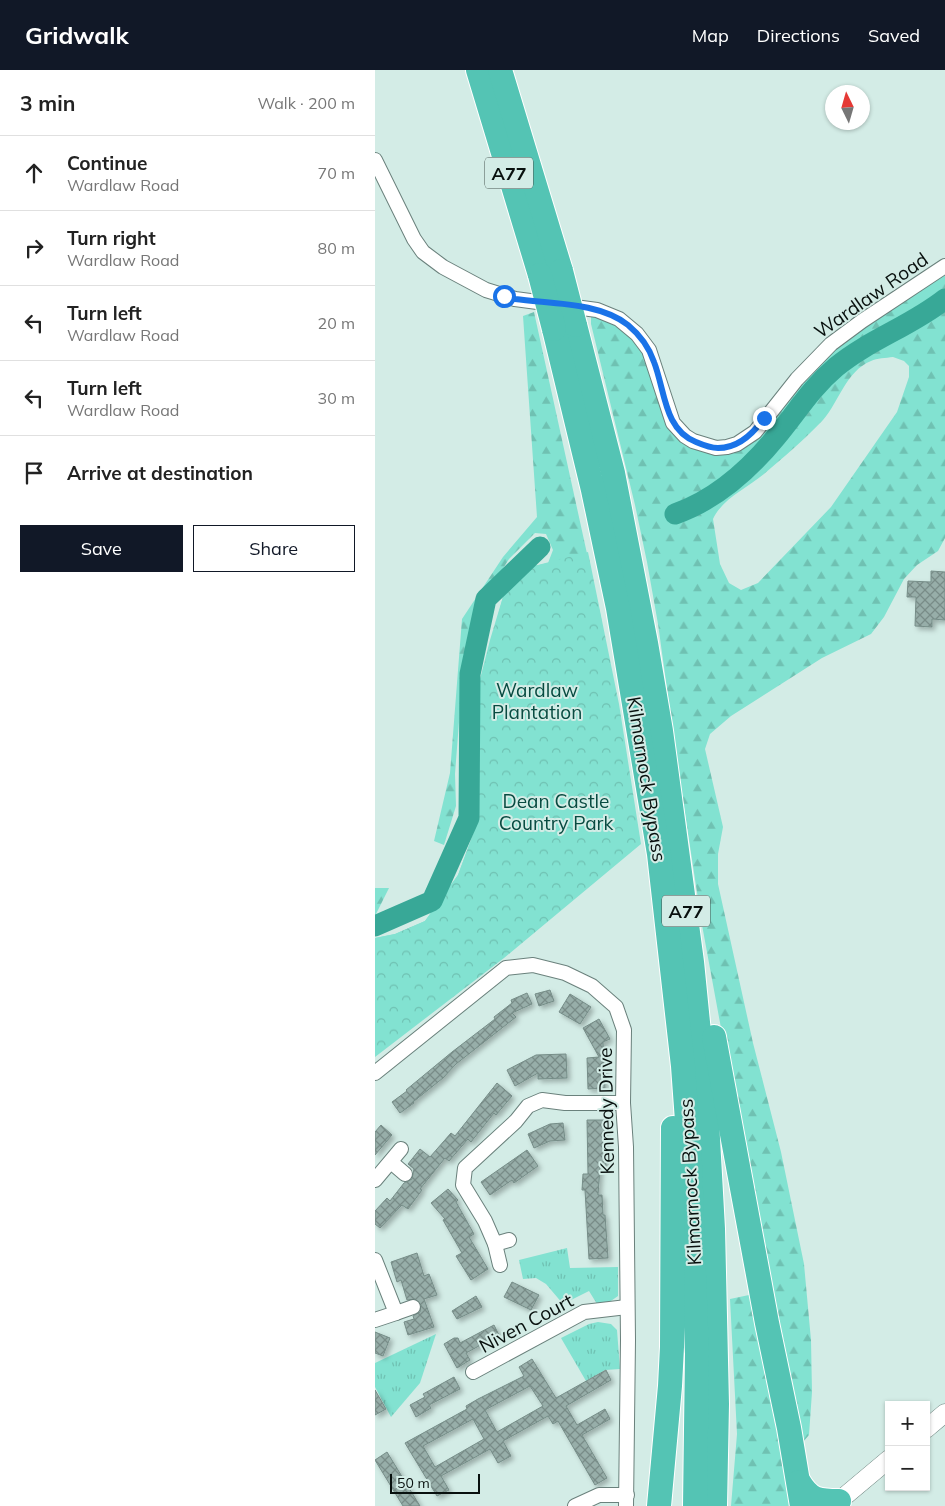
<!DOCTYPE html>
<meta charset="utf-8">
<style>
:root{--surface:#fff;--page:#f6f6f6;--text:#222;--muted:#767676;--line:#e0e0e0;--accent:#111827}
body{margin:0;font-family:Mulish,sans-serif;background:var(--page);color:var(--text)}
.controls{position:absolute;right:15px;bottom:15px;display:grid;overflow:hidden;border-radius:0px;box-shadow:0 1px 4px #0004}
.controls button{width:45px;height:45px;display:grid;place-items:center;padding:0;border:0;border-bottom:1px solid var(--line);background:var(--surface);color:var(--text);font:25px sans-serif}
.compass{position:absolute;left:450px;top:15px;width:45px;height:45px;border-radius:50%;background:var(--surface);box-shadow:0 1px 4px #0004;rotate:355deg}
.scale{position:absolute;left:15px;bottom:12px;width:90px;box-sizing:border-box;padding-left:5px;border:2px solid #08100e;border-top:0;font-size:14px;line-height:18px;white-space:nowrap;color:#08100e;-webkit-text-stroke:4px #d3ece6;paint-order:stroke}
.stop{position:absolute;width:15px;height:15px;margin:-11px;border:4px solid #1a73e8;border-radius:50%;background:#fff}
.stop.end{background:#1a73e8;border-color:#fff;box-shadow:0 1px 5px #0008}
.list{margin:0;padding:0;list-style:none}
h2{display:flex;justify-content:space-between;align-items:center;height:65px;margin:0;padding:0 20px;font-size:21px}
h2 small{font-size:16px;font-weight:400;color:var(--muted)}
.list li{display:grid;grid-template-columns:32px 1fr auto;gap:15px;align-items:center;box-sizing:border-box;height:75px;padding:0 20px;border-top:1px solid var(--line)}
.list b{display:block;font-size:19px;white-space:nowrap}
.list p{margin:0;font-size:16px;white-space:nowrap;color:var(--muted)}
.list em{font-size:16px;font-style:normal;color:var(--muted)}
.actions{display:flex;gap:10px;padding:15px 20px}
.actions a{flex:1;padding:11px 0;border:1px solid var(--accent);border-radius:0px;text-align:center;font-size:18px;color:var(--accent)}
.actions .main{background:var(--accent);color:#fff}
.icon{flex:none;width:28px;height:28px;fill:none;stroke:currentColor;stroke-width:2;stroke-linecap:round;stroke-linejoin:round}
.map{position:relative;flex:none;width:570px;height:1436px;overflow:hidden}
header{display:flex;align-items:center;gap:30px;box-sizing:border-box;height:70px;padding:0 25px;background:var(--accent);color:#fff}
header strong{font-size:24px}
nav{display:flex;gap:28px;margin-inline-start:auto;font-size:18px}
main{display:flex}
aside{flex:1;background:var(--surface)}
.map>svg:first-child{display:block}
.grass{fill:url(#grass-tufts)}
.forest{fill:url(#forest-firs);fill-rule:evenodd}
.park{fill:url(#park-crowns)}
.lines{fill:none;stroke-linecap:round;stroke-linejoin:round}
.river{stroke:#38a897;stroke-width:21}
.building{fill:url(#building-cross-hatch);stroke:#768d88;fill-rule:evenodd;filter:url(#shadow)}
.minor-casing{stroke:#6a817c;stroke-width:16}
.tertiary-casing{stroke:#6a817c;stroke-width:19}
.trunk-casing{stroke:#fff;stroke-width:26}
.minor{stroke:#fff;stroke-width:14}
.tertiary{stroke:#fff;stroke-width:18}
.trunk{stroke:#54c4b4;stroke-width:24}
.trunk-bridge-casing{stroke:#fff;stroke-width:26;stroke-linecap:butt}
.trunk-bridge{stroke:#54c4b4;stroke-width:24}
.route{stroke:#1a73e8;stroke-width:6}
.labels{text-anchor:middle;dominant-baseline:central;stroke-width:4;stroke-linejoin:round;paint-order:stroke}
.shield{fill:#d3ece6;stroke:#45524f;stroke-width:1}
.shield-label{font-size:18px;font-weight:bold;fill:#08100e}
.street-label{font-size:19px;fill:#08100e;stroke:#d3ece6}
.park-label{font-size:19px;fill:#084b41;stroke:#d3ece6}
</style>
<header>
<strong>Gridwalk</strong>
<nav><a>Map</a><a>Directions</a><a>Saved</a></nav>
</header>
<main>
<aside>
<h2>3 min<small>Walk · 200 m</small></h2>
<ul class="list">
<li><svg class="icon" aria-label="ahead" viewBox="0 0 24 24"><path d="M12 20V5M6 11l6-6 6 6"/></svg><div><b>Continue</b><p>Wardlaw Road</p></div><em>70 m</em></li>
<li><svg class="icon" aria-label="right" viewBox="0 0 24 24"><path d="M7 20v-9h11M14 6l5 5-5 5"/></svg><div><b>Turn right</b><p>Wardlaw Road</p></div><em>80 m</em></li>
<li><svg class="icon" aria-label="left" viewBox="0 0 24 24"><path d="M17 20v-9H6M10 6l-5 5 5 5"/></svg><div><b>Turn left</b><p>Wardlaw Road</p></div><em>20 m</em></li>
<li><svg class="icon" aria-label="left" viewBox="0 0 24 24"><path d="M17 20v-9H6M10 6l-5 5 5 5"/></svg><div><b>Turn left</b><p>Wardlaw Road</p></div><em>30 m</em></li>
<li><svg class="icon" aria-label="arrive" viewBox="0 0 24 24"><path d="M6 21V4h12l-3 4 3 4H6"/></svg><div><b>Arrive at destination</b></div></li>
</ul>
<div class="actions"><a class="main">Save</a><a>Share</a></div>
</aside>
<div class="map">
<svg width="570" height="1436" viewBox="0 0 570 1436">
<defs>
<pattern id="grass-tufts" width="24" height="20" patternUnits="userSpaceOnUse" patternTransform="scale(1.25)"><rect width="24" height="20" fill="#82e2d1"/><path d="M3 7l-1-3M5 7V3M7 7l1-3M15 17l-1-3M17 17v-4M19 17l1-3" fill="none" stroke="#6fc1b2"/></pattern>
<pattern id="forest-firs" width="22" height="20" patternUnits="userSpaceOnUse" patternTransform="scale(1.25)"><rect width="22" height="20" fill="#82e2d1"/><path d="M5 1l3.5 6h-7zM16 11l3.5 6h-7z" fill="#6fc1b2"/></pattern>
<pattern id="park-crowns" width="20" height="18" patternUnits="userSpaceOnUse" patternTransform="scale(1.25)"><rect width="20" height="18" fill="#82e2d1"/><path d="M2 6a3 3 0 1 1 6 0M12 15a3 3 0 1 1 6 0" fill="none" stroke="#6fc1b2"/></pattern>
<pattern id="building-cross-hatch" width="8" height="8" patternUnits="userSpaceOnUse" patternTransform="scale(1.25)"><rect width="8" height="8" fill="#97aea9"/><path d="M0 0l8 8M0 8l8-8" fill="none" stroke="#798c88"/></pattern>
<filter id="shadow"><feDropShadow dx="3" dy="3" stdDeviation="2.5" flood-color="#0004"/></filter>
</defs>
<rect width="100%" height="100%" fill="#d3ece6"/>
<g class="grass">
<polygon points="192,1178 195,1198 243,1197 243,1226 233,1233 222,1234 214,1221 188,1234 171,1214 161,1208 148,1209 144,1190"/>
<polygon points="223,1252 236,1254 242,1260 245,1299 230,1300 211,1311 186,1268 214,1254"/>
<polygon points="61,1264 45,1313 16,1347 0,1317 0,1293"/>
</g>
<g class="forest">
<path d="M570 196V468L563 481 542 495 529 509 509 547 496 564 447 588 356 646 335 664 330 679 348 757 343 784V814L378 973 406 1082 429 1194 436 1270 437 1322 434 1365 428 1372 353 996 327 855 303 698 283 554 272 492 260 435 216 254V239L262 264 291 333 318 371 362 374 439 291ZM518 287 529 291 534 296V307L522 342 456 437 383 513 366 520 354 513 345 494 338 449C347 429 372 418 389 404 409 387 430 369 448 350 464 332 471 301 496 291 502 288 511 288 518 287Z"/>
<polygon points="159,242 227,552 35,907 0,868 20,864 50,851 83,805 103,751 101,625 115,570 130,520 159,496 173,493 178,480 171,464 160,463 134,489 99,544 88,600 80,704 81,736 69,775 59,771 75,703 87,549 128,487 162,447 148,246"/>
<polygon points="0,818 14,818 0,846"/>
<polygon points="374,1225 378,1233 420,1436 356,1436 362,1364 355,1229"/>
</g>
<polygon class="park" points="213,482 244,634 266,774 129,888 0,987 0,868 20,864 50,851 83,805 103,751 101,625 130,520 159,496"/>
<g class="lines">
<g class="river">
<path d="M300 444C340 430 374 400 401 367 422 342 435 319 461 297 495 269 536 256 570 229"/>
<polyline points="0,856 57,831 94,748 95,604 111,529 165,477"/>
</g>
</g>
<g class="building">
<polygon points="556,501 570,502 570,550 557,549 557,557 540,556 541,527 532,527 533,511 556,512"/>
<polygon points="175,920 179,931 164,936 160,924"/>
<polygon points="152,923 157,934 137,943 141,947 81,994 68,1008 38,1032 39,1033 25,1043 17,1032 32,1021 31,1020 77,982 120,949 119,947 137,933 136,930"/>
<polygon points="195,924 216,937 205,954 184,942"/>
<polygon points="224,949 235,969 228,972 230,1018 213,1019 212,988 224,987 208,958"/>
<polygon points="191,984 192,1008 163,1009 163,1003 140,1016 132,1000 161,985"/>
<polygon points="122,1013 137,1026 121,1045 119,1043 96,1072 93,1069 74,1091 70,1088 45,1119 47,1120 33,1139 27,1135 5,1158 0,1154 0,1141 12,1128 15,1131 29,1113 37,1109 39,1099 33,1094 45,1079 55,1087 76,1063 80,1066"/>
<polygon points="212,1050 229,1050 231,1096 225,1097 223,1125 227,1125 228,1145 230,1145 233,1188 214,1189 210,1120 207,1120 208,1104 213,1104"/>
<polygon points="188,1053 190,1070 175,1071 159,1078 153,1064 175,1054"/>
<polygon points="6,1055 17,1065 0,1085 0,1062"/>
<polygon points="152,1080 163,1096 139,1113 137,1110 115,1125 106,1112"/>
<polygon points="73,1119 83,1130 81,1132 99,1164 94,1167 113,1199 96,1210 81,1186 87,1183 68,1150 70,1149 56,1133"/>
<polygon points="42,1183 49,1206 54,1204 62,1225 49,1229 59,1257 33,1265 29,1252 39,1249 38,1246 45,1242 46,1235 40,1229 32,1230 26,1210 22,1212 16,1192"/>
<polygon points="137,1212 164,1225 156,1240 129,1227"/>
<polygon points="101,1226 107,1237 82,1249 77,1241"/>
<polygon points="119,1255 124,1265 91,1283 95,1290 82,1298 69,1274 79,1268 83,1268 85,1273"/>
<polygon points="0,1262 15,1268 8,1286 0,1283"/>
<path d="M157 1289 181 1328 231 1300 236 1310 191 1336 202 1355 230 1339 235 1349 207 1365 232 1408 220 1415 183 1351 178 1354 173 1346 128 1371 136 1386 123 1393 115 1379 66 1406 74 1420 62 1426 30 1373 92 1339 91 1336 103 1329 149 1306 144 1297ZM155 1316 168 1336 122 1362 110 1340ZM98 1349 109 1369 60 1397 48 1376Z"/>
<polygon points="79,1307 85,1319 54,1335 56,1338 41,1347 35,1335 50,1327 48,1324"/>
<polygon points="0,1320 11,1339 0,1345"/>
<polygon points="12,1382 45,1436 28,1436 0,1390"/>
</g>
<g class="lines">
<g class="minor-casing">
<g id="minor">
<polyline points="0,90 39,169 48,182 68,197 111,220 140,229 222,240 244,249 262,264 274,280 298,353 310,366 318,371 341,378 352,377 362,374 380,362 422,309 456,274 487,251 570,196"/>
<polyline points="0,1003 131,898 158,895 190,903 217,916 241,937 249,960 248,1033 251,1077 253,1270 251,1436"/>
<polyline points="16,1092 30,1104"/>
<polyline points="0,1110 26,1079"/>
<polyline points="120,1174 134,1170"/>
<polyline points="0,1190 21,1243 0,1250"/>
<polyline points="125,1195 120,1174 110,1151 88,1115 90,1098 141,1051 153,1036 167,1030 190,1033 248,1033"/>
<polyline points="21,1243 38,1237"/>
<polyline points="98,1302 209,1242 252,1237"/>
<polyline points="200,1436 224,1425 252,1425"/>
</g>
</g>
<g class="tertiary-casing">
<g id="tertiary">
<polyline points="551,1359 570,1343"/>
<polyline points="458,1436 514,1389"/>
</g>
</g>
<g class="trunk-casing">
<g id="trunk">
<polyline points="103,0 165,205"/>
<polyline points="125,0 186,201"/>
<polyline points="200,255 238,403 271,573 286,661 317,892 331,1033 338,1159 342,1334 340,1436"/>
<polyline points="179,259 218,420 243,538 284,784 308,996 315,1092 322,1284 320,1436"/>
<polyline points="339,967 392,1253 414,1358 427,1436"/>
<path d="M424 1412C435 1430 443 1431 464 1431"/>
<polyline points="284,1436 295,1316 297,1277 298,1058"/>
</g>
</g>
<use href="#minor" class="minor"/>
<use href="#tertiary" class="tertiary"/>
<use href="#trunk" class="trunk"/>
<g class="trunk-bridge-casing">
<g id="trunk-bridge">
<polyline points="186,201 200,255"/>
<polyline points="165,205 179,259"/>
</g>
</g>
<use href="#trunk-bridge" class="trunk-bridge"/>
</g>
<g class="lines">
<path class="route" d="M129 226 140 229C176 234 224 232 253 255 265 265 274 277 279 292 290 320 289 360 321 372 328 375 336 378 343 378 363 378 378 364 389 348"/>
</g>
<g class="labels">
<g class="shield">
<rect x="110" y="87.5" width="48" height="31" rx="4"/>
<rect x="287" y="825.5" width="48" height="31" rx="4"/>
</g>
<g class="shield-label">
<text x="134" y="103">A77</text>
<text x="311" y="841">A77</text>
</g>
<g class="street-label">
<text transform="translate(496 225) rotate(-35)">Wardlaw Road</text>
<text transform="translate(272 709) rotate(81)">Kilmarnock Bypass</text>
<text transform="translate(231 1041) rotate(-91)">Kennedy Drive</text>
<text transform="translate(315 1112) rotate(-93)">Kilmarnock Bypass</text>
<text transform="translate(151 1253) rotate(-28)">Niven Court</text>
</g>
<g class="park-label">
<text x="162" y="620">Wardlaw<tspan x="162" dy="22">Plantation</tspan></text>
<text x="181" y="731">Dean Castle<tspan x="181" dy="22">Country Park</tspan></text>
</g>
</g>
</svg>
<div class="controls">
<button>+</button>
<button>−</button>
</div>
<svg class="compass" viewBox="-18 -18 36 36"><path d="M0-13l5 13h-10z" fill="#e53935"/><path d="M0 13l5-13h-10z" fill="#767676"/></svg>
<div class="scale">50 m</div>
<div class="stop" style="left:129px;top:226px"></div>
<div class="stop end" style="left:389px;top:348px"></div>
</div>
</main>
